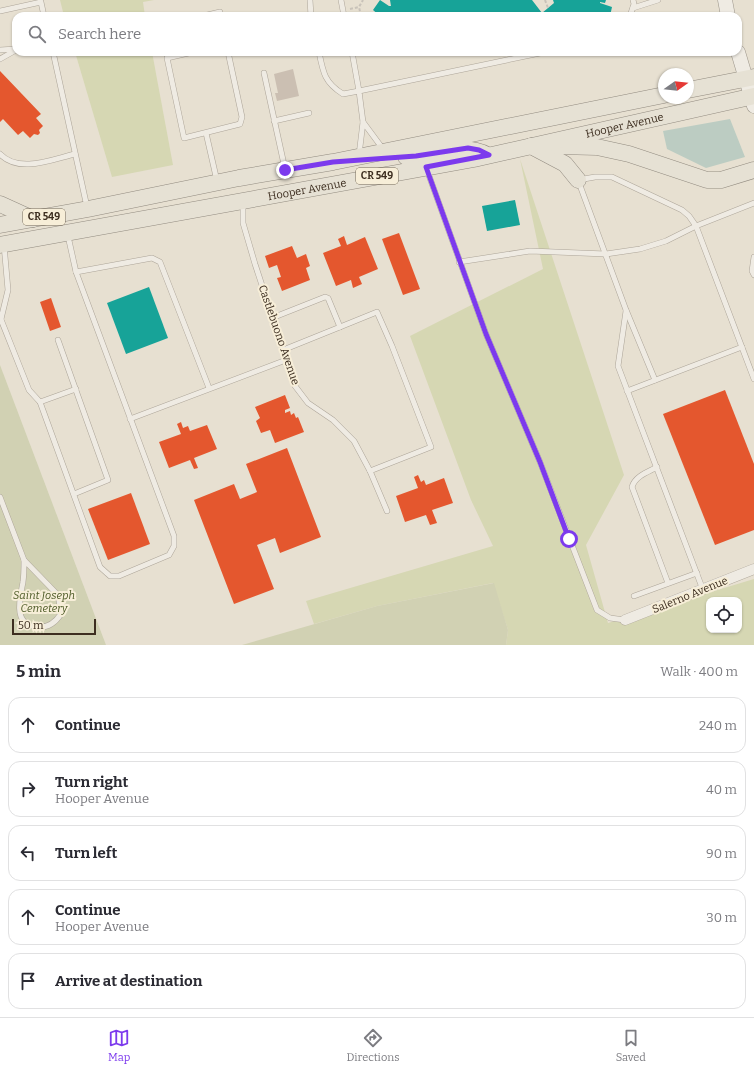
<!DOCTYPE html>
<meta charset="utf-8">
<style>
:root{--surface:#fff;--page:#f7f7f7;--text:#2b2b33;--muted:#7c7c81;--line:#e1e1e2;--accent:#7c3aed}
body{margin:0;font-family:Bitter,serif;background:var(--page);color:var(--text)}
.controls{position:absolute;right:12px;bottom:12px;display:grid;overflow:hidden;border-radius:8px;box-shadow:0 1px 3px #0004}
.controls button{width:36px;height:36px;display:grid;place-items:center;padding:0;border:0;border-bottom:1px solid var(--line);background:var(--surface);color:var(--text);font:20px sans-serif}
.compass{position:absolute;left:658px;top:68px;width:36px;height:36px;border-radius:50%;background:var(--surface);box-shadow:0 1px 3px #0004;rotate:75deg}
.scale{position:absolute;left:12px;bottom:10px;width:84px;box-sizing:border-box;padding-left:4px;border:2px solid #3d2e20;border-top:0;font-size:11px;line-height:14px;white-space:nowrap;color:#3d2e20;-webkit-text-stroke:3px #f7eed8;paint-order:stroke}
.stop{position:absolute;width:12px;height:12px;margin:-9px;border:3px solid #7c3aed;border-radius:50%;background:#fff}
.stop.end{background:#7c3aed;border-color:#fff;box-shadow:0 1px 4px #0008}
.list{margin:0;padding:0;list-style:none}
h2{display:flex;justify-content:space-between;align-items:center;height:52px;margin:0;padding:0 16px;font-size:17px}
h2 small{font-size:13px;font-weight:400;color:var(--muted)}
.list li{display:grid;grid-template-columns:26px 1fr auto;gap:12px;align-items:center;box-sizing:border-box;height:56px;margin:0 8px 8px;padding:0 8px;border:1px solid var(--line);border-radius:12px}
.list b{display:block;font-size:15px;white-space:nowrap}
.list p{margin:0;font-size:13px;white-space:nowrap;color:var(--muted)}
.list em{font-size:13px;font-style:normal;color:var(--muted)}
.icon{flex:none;width:22px;height:22px;fill:none;stroke:currentColor;stroke-width:2;stroke-linecap:round;stroke-linejoin:round}
.map{position:relative;flex:none;width:754px;height:645px;overflow:hidden}
.search{position:absolute;background:var(--surface);box-shadow:0 1px 3px #0004;left:12px;right:12px;top:12px;height:44px;display:flex;align-items:center;gap:10px;box-sizing:border-box;padding:0 14px;border-radius:12px;color:var(--muted);font-size:15px}
.sheet{height:372px;background:var(--surface)}
nav{display:flex;justify-content:space-around;align-items:center;box-sizing:border-box;height:56px;border-top:1px solid var(--line);background:var(--surface);font-size:11px;color:var(--muted)}
nav a{display:grid;justify-items:center;gap:2px}
nav .on{color:var(--accent)}
.map>svg:first-child{display:block}
.green{fill:#d6d7b3;fill-rule:evenodd}
.cemetery{fill:#d1d1b3}
.water{fill:#bcccc2}
.shops{fill:#e4572e}
.public{fill:#17a398}
.building{fill:#cbbfb2}
.lines{fill:none;stroke-linecap:round;stroke-linejoin:round}
.lane-casing{stroke:#ada599;stroke-width:6}
.street-casing{stroke:#ada599;stroke-width:11}
.secondary-casing{stroke:#9c958a;stroke-width:15}
.primary-casing{stroke:#928b80;stroke-width:17}
.path{stroke:#c8c2b9;stroke-width:2;stroke-dasharray:3 2;stroke-linecap:butt}
.lane{stroke:#efebe3;stroke-width:5}
.street{stroke:#efebe3;stroke-width:10}
.secondary{stroke:#efebe3;stroke-width:14}
.primary{stroke:#e6e1d4;stroke-width:16}
.route{stroke:#7c3aed;stroke-width:5}
.labels{text-anchor:middle;dominant-baseline:central;stroke-width:4;stroke-linejoin:round;paint-order:stroke}
.shield{fill:#f7eed8;stroke:#756857;stroke-width:1}
.shield-label{font-size:10px;font-weight:bold;fill:#3d2e20}
.street-label{font-size:11px;fill:#3d2e20;stroke:#f7eed8}
.park-label{font-size:11px;font-style:italic;fill:#4d5a26;stroke:#f7eed8}
</style>
<div class="map">
<svg width="754" height="645" viewBox="0 0 754 645">
<rect width="100%" height="100%" fill="#e7e0d1"/>
<g class="green">
<polygon points="60,0 154,0 143,2 145,16 64,16"/>
<polygon points="75,52 152,52 173,165 112,177"/>
<path d="M520 159 624 475 586 545 608 623 754 579V645H506L508 630 493 583 377 606 314 624 306 601 493 546 471 500 410 336 543 269ZM709 600H739V630H709Z"/>
</g>
<g class="cemetery">
<polygon points="0,365 106,645 0,645"/>
<polygon points="494,583 508,630 506,645 242,645 377,606"/>
</g>
<polygon class="water" points="730,119 745,157 706,168 667,149 663,131"/>
<g class="shops">
<polygon points="0,71 41,114 36,118 43,126 39,130 40,133 38,135 34,134 30,138 23,131 18,135 3,119 0,122"/>
<polygon points="399,233 420,289 403,295 382,239"/>
<polygon points="344,236 347,245 365,237 378,269 359,277 362,284 353,288 351,280 336,286 323,253 341,246 338,239"/>
<polygon points="292,246 297,258 306,254 310,266 306,268 310,280 282,291 277,278 281,277 277,265 269,268 265,256"/>
<polygon points="51,298 61,327 50,331 40,302"/>
<polygon points="725,390 754,464 754,530 715,545 663,414"/>
<polygon points="285,395 290,408 285,410 285,413 290,411 291,415 294,413 296,418 298,417 304,432 275,443 270,430 261,433 256,421 260,418 255,407"/>
<polygon points="181,422 183,428 188,426 190,431 207,425 217,449 194,458 198,468 194,469 190,460 169,468 159,442 181,434 177,424"/>
<polygon points="287,448 321,537 280,553 275,538 257,545 274,589 234,604 194,500 234,484 240,499 257,492 246,464"/>
<polygon points="418,475 421,482 424,480 426,485 444,478 453,503 432,510 437,523 430,525 426,515 405,522 396,496 418,488 414,477"/>
<polygon points="131,493 150,544 108,560 88,509"/>
</g>
<g class="public">
<polygon points="380,0 389,6 391,6 390,0 532,0 542,13 554,3 553,0 606,0 605,3 600,2 600,3 612,7 610,16 592,16 577,12 577,13 564,16 511,16 508,12 493,16 380,16 373,10"/>
<polygon points="515,200 520,225 487,231 482,206"/>
<polygon points="149,287 168,338 126,354 107,303"/>
</g>
<polygon class="building" points="293,69 299,96 277,101 275,93 278,93 274,74"/>
<g class="lines">
<g class="lane-casing">
<g id="lane">
<polyline points="310,0 311,16"/>
<polyline points="341,0 344,16"/>
<polyline points="633,8 658,0"/>
<polyline points="0,11 41,2 44,16"/>
<polyline points="203,16 220,12 220,16"/>
<polyline points="630,16 634,4 633,0"/>
<polyline points="0,50 16,49"/>
<polyline points="53,52 87,207"/>
<polyline points="193,52 167,58 184,138 240,124 242,117 228,52"/>
<path d="M319 52C323 73 325 83 343 94L359 91 352 52"/>
<polyline points="0,59 16,50"/>
<polyline points="264,73 285,169"/>
<polyline points="274,121 309,113"/>
<polyline points="363,122 359,91 545,52"/>
<polyline points="206,133 217,181"/>
<path d="M0 154C19 174 53 159 75 154"/>
<polyline points="359,155 363,122 383,149"/>
<polyline points="427,170 486,334 540,462 597,610 610,618 625,620"/>
<polyline points="243,204 243,223 255,264 295,386 308,403 333,420 354,441 370,471 387,511"/>
<polyline points="754,257 752,271 754,275"/>
<polyline points="459,262 530,251 606,254 640,249 666,241 696,226 754,203"/>
<polyline points="76,272 152,258 160,262 209,388"/>
<polyline points="626,311 618,366 703,590"/>
<polyline points="0,317 29,390 40,402 100,567 110,576 119,576 169,555 174,546 174,536 76,272 68,236"/>
<polyline points="272,318 325,297 328,298 340,327 283,350"/>
<polyline points="1,319 8,290 4,245"/>
<polyline points="340,327 377,312 392,346 431,447 370,471"/>
<polyline points="58,340 108,480 74,494"/>
<polyline points="655,380 626,310 578,180 595,177 612,177 682,210 689,216 696,226 754,379"/>
<polyline points="627,391 742,347"/>
<polyline points="40,402 76,389"/>
<polyline points="130,419 286,360"/>
<path d="M657 467C648 472 635 476 632 487L668 583"/>
<polyline points="0,497 24,560"/>
<path d="M24 560 56 593 59 600 61 614C55 623 48 628 38 627 12 626 20 598 23 582 24 575 24 567 24 560Z"/>
<polyline points="634,596 697,573"/>
</g>
</g>
<g class="street-casing">
<polyline id="street" points="625,620 754,569"/>
</g>
<g class="secondary-casing">
<g id="secondary">
<polyline points="725,0 728,16"/>
<polyline points="738,52 754,106"/>
</g>
</g>
<g class="primary-casing">
<g id="primary">
<polyline points="688,90 754,77"/>
<polyline points="531,146 565,164 578,180"/>
<polyline points="558,146 597,147 629,154 707,180 721,180 754,170"/>
<path d="M406 157C432 155 464 142 487 155"/>
<polyline points="0,204 33,219"/>
<polyline points="0,225 88,209 239,178 333,162 664,95"/>
<path id="s1" d="M0 245 474 159 754 96"/>
</g>
</g>
<g class="path">
<polyline points="545,0 548,8"/>
<polyline points="350,9 359,7"/>
<polyline points="570,15 570,16"/>
<polyline points="361,16 359,7 363,0"/>
</g>
<use href="#lane" class="lane"/>
<use href="#street" class="street"/>
<use href="#secondary" class="secondary"/>
<use href="#primary" class="primary"/>
</g>
<g class="lines">
<polyline class="route" points="285,170 333,162 416,156 468,148 479,150 489,155 426,167 486,334 540,462 569,539"/>
</g>
<g class="labels">
<g class="shield">
<rect x="356" y="168" width="42" height="16" rx="3"/>
<rect x="23" y="209" width="42" height="16" rx="3"/>
</g>
<g class="shield-label">
<text x="377" y="176">CR 549</text>
<text x="44" y="217">CR 549</text>
</g>
<g class="street-label">
<text stroke="none"><textPath href="#s1" startOffset="636">Hooper Avenue</textPath></text>
<text stroke="none"><textPath href="#s1" startOffset="312">Hooper Avenue</textPath></text>
<text transform="translate(279 335) rotate(71)">Castlebuono Avenue</text>
<text transform="translate(690 595) rotate(-22)">Salerno Avenue</text>
</g>
<g class="park-label">
<text x="44" y="595">Saint Joseph<tspan x="44" dy="13">Cemetery</tspan></text>
</g>
</g>
</svg>
<div class="controls">
<button><svg class="icon" aria-label="locate" viewBox="0 0 24 24"><circle cx="12" cy="12" r="6"/><path d="M12 2v4M12 18v4M2 12h4M18 12h4"/></svg></button>
</div>
<svg class="compass" viewBox="-18 -18 36 36"><path d="M0-13l5 13h-10z" fill="#e53935"/><path d="M0 13l5-13h-10z" fill="#7c7c81"/></svg>
<div class="scale">50 m</div>
<div class="stop" style="left:569px;top:539px"></div>
<div class="stop end" style="left:285px;top:170px"></div>
<div class="search"><svg class="icon" aria-label="search" viewBox="0 0 24 24"><circle cx="10" cy="10" r="6"/><path d="M15 15l6 6"/></svg>Search here</div>
</div>
<section class="sheet">
<h2>5 min<small>Walk · 400 m</small></h2>
<ul class="list">
<li><svg class="icon" aria-label="ahead" viewBox="0 0 24 24"><path d="M12 20V5M6 11l6-6 6 6"/></svg><div><b>Continue</b></div><em>240 m</em></li>
<li><svg class="icon" aria-label="right" viewBox="0 0 24 24"><path d="M7 20v-9h11M14 6l5 5-5 5"/></svg><div><b>Turn right</b><p>Hooper Avenue</p></div><em>40 m</em></li>
<li><svg class="icon" aria-label="left" viewBox="0 0 24 24"><path d="M17 20v-9H6M10 6l-5 5 5 5"/></svg><div><b>Turn left</b></div><em>90 m</em></li>
<li><svg class="icon" aria-label="ahead" viewBox="0 0 24 24"><path d="M12 20V5M6 11l6-6 6 6"/></svg><div><b>Continue</b><p>Hooper Avenue</p></div><em>30 m</em></li>
<li><svg class="icon" aria-label="arrive" viewBox="0 0 24 24"><path d="M6 21V4h12l-3 4 3 4H6"/></svg><div><b>Arrive at destination</b></div></li>
</ul>
</section>
<nav>
<a class="on"><svg class="icon" aria-label="map" viewBox="0 0 24 24"><path d="M3 6l6-2 6 2 6-2v14l-6 2-6-2-6 2zM9 4v14M15 6v14"/></svg>Map</a>
<a><svg class="icon" aria-label="directions" viewBox="0 0 24 24"><path d="M12 3l9 9-9 9-9-9zM9 14v-3h6M13 9l2 2-2 2"/></svg>Directions</a>
<a><svg class="icon" aria-label="saved" viewBox="0 0 24 24"><path d="M7 4h10v16l-5-4-5 4z"/></svg>Saved</a>
</nav>
